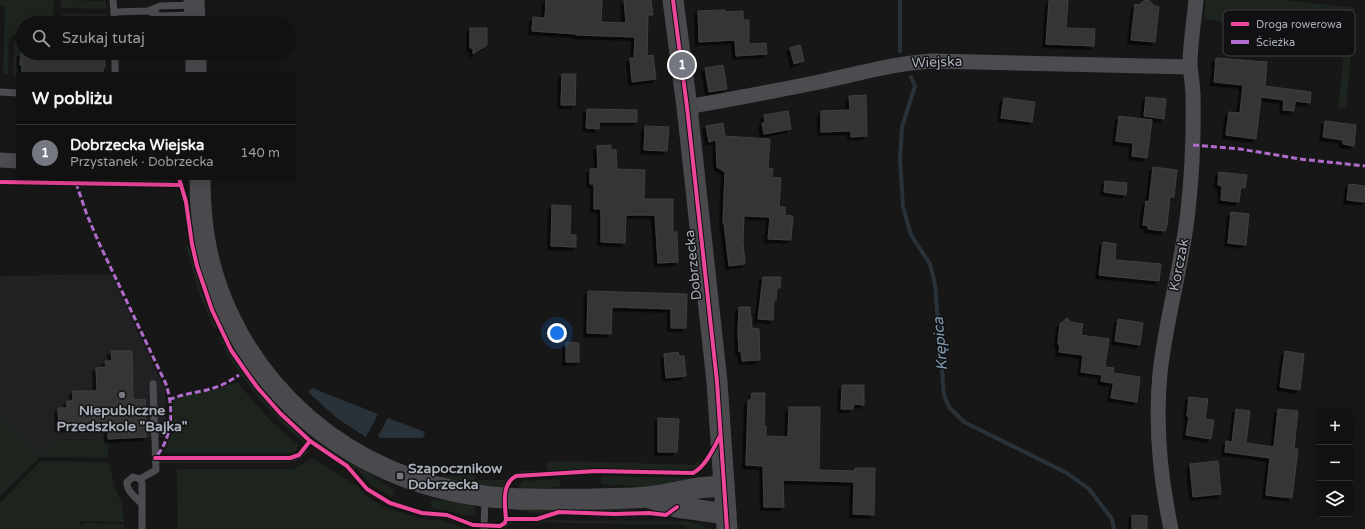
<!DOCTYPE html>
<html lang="pl">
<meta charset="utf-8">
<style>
:root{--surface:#111;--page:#1a1a1a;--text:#f1f3f6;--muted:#9c9d9f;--line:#303131;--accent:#757880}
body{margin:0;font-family:"Varela Round",sans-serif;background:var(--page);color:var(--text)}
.controls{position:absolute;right:12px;bottom:12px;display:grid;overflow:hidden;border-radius:4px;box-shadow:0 2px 10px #0003}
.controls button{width:36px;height:36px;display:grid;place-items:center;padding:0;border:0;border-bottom:1px solid var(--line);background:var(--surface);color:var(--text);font:20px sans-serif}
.you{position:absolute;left:557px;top:333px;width:14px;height:14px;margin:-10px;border:3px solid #fff;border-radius:50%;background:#1a73e8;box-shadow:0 0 0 6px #1a73e833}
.badge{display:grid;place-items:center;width:26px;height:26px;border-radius:50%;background:var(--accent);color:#fff;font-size:13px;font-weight:700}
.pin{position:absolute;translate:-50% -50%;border:2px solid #fff;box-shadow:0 1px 4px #0006}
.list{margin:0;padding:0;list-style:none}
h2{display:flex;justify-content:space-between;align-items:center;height:52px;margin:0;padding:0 16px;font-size:17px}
h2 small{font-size:13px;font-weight:400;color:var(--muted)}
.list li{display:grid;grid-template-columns:26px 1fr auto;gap:12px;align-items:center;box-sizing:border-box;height:56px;padding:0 16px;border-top:1px solid var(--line)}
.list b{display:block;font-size:15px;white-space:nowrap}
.list p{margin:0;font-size:13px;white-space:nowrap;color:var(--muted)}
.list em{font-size:13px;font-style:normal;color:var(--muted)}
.icon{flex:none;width:22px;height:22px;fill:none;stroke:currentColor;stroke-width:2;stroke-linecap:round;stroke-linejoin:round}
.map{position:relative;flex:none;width:1365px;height:529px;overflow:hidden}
.search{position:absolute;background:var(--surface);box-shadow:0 2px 10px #0003;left:16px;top:16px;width:280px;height:44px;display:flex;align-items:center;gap:10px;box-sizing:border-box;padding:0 14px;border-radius:22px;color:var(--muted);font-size:15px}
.panel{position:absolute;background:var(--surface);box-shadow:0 2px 10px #0003;left:16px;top:72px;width:280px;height:108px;border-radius:4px}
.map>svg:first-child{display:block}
.built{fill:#212123}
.green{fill:#1d241e}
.water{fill:#2a3239}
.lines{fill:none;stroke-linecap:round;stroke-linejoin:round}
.stream{stroke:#2a3239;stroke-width:4}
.building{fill:#353536;stroke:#3f4043;filter:url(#shadow)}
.lane{stroke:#4b4c50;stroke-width:7}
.street{stroke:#4b4c50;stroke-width:15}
.secondary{stroke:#4a4a4e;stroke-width:21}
.quiet{stroke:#b06ccc;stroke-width:3;stroke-dasharray:6 3;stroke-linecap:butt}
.cycleway-casing{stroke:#111113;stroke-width:6}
.cycleway{stroke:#ed469a;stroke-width:4}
.poi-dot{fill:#757880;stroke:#111113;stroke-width:1.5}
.labels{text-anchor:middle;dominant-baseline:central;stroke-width:3;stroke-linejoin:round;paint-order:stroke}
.street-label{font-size:14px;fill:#a8adb8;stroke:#111113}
.poi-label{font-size:14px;font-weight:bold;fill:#a8adb8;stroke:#111113}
.water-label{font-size:15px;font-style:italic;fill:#7f9bb3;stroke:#111113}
.key{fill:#111113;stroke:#3e4045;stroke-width:1}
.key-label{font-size:11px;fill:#a8adb8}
</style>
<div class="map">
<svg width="1365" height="529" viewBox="0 0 1365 529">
<defs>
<filter id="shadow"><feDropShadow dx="-3.5" dy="3.5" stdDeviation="0" flood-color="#0009"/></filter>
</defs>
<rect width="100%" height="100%" fill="#171717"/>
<polygon class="built" points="111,274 165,389 166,437 58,440 39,456 0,417 0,276"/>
<g class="green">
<polygon points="0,0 54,0 53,23 23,23 23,32 17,34 9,39 8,74 3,74 5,7 0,6"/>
<polygon points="61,0 106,1 106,9 63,8 61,6"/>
<polygon points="1206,0 1286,0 1355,8 1346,109 1338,107 1346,38 1204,19"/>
<polygon points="62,14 66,13 106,14 106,21 74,19 74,23 61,23"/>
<polygon points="20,38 23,38 23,45 21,45 20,64 22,65 22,74 18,74 18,79 13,75 14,42"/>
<polygon points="40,178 169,180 172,182 40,180"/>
<polygon points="186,246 189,246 202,292 217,328 214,329 198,290"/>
<path d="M226 336 231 338 359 466 389 487 395 489 392 497 372 486 356 468 353 470 350 465C298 431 255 392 226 336Z"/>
<path d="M221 337C242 378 272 409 305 440V444C270 414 240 380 219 338Z"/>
<path d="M237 382 272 422 298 445 296 451 289 453H164L173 430V400C186 394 202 393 216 389 224 387 230 384 237 382Z"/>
<polygon points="0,417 39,455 57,440 108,439 108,458 40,457 0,496"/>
<path d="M307 450 309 451C302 459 296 462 286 463H159V460L287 461 300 457Z"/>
<polygon points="313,458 354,484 372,500 390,509 412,516 428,520 441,520 466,529 178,529 177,469 294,469"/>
<polygon points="41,461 109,462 115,488 122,504 124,522 80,521 80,525 82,525 83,523 124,524 124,529 0,529 0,503"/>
<path d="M565 461 695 465 698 461 700 464 696 469 692 470 600 469 520 473C511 476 506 480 504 490L442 478 441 469 445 470V476L475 475V480H505C515 468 533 471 547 471V462Z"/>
<polygon points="601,476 689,478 689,484 649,487 601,484"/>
<polygon points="560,479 560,486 527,491 518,488 522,482 524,481"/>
<path d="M432 500C441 501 468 499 474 506 476 509 476 513 477 516 461 516 448 509 431 508Z"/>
<polygon points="517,506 620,509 642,511 625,512 560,510 542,514 517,510"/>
<polygon points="514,520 686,521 702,525 707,529 688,529 684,525 516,522 512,523 506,529 493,529 503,528 510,521"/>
</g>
<g class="water">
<polygon points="312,388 378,414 366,437 338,419 308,392"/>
<polygon points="388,418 425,432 423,438 380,438 378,436"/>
</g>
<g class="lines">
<g class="stream">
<polyline points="900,0 900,51"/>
<polyline points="911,77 915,86 902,127 900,159 903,207 911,235 930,264 935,284 944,395 949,407 964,422 1067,473 1089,489 1112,519 1114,529"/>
</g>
</g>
<g class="building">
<polygon points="546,0 602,0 601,22 626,23 624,0 651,0 653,15 648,15 647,56 653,55 656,79 632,82 630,58 634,58 635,37 576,35 576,34 532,31 533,17 545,18"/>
<polygon points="1049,0 1068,0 1066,28 1095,29 1094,46 1046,44"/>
<polygon points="1145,0 1150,1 1154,6 1159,7 1155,42 1131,40 1135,4 1139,5"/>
<polygon points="725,10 725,12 743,11 743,20 749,20 749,44 766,43 767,54 736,56 735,40 699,42 698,11"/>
<polygon points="470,28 487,28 487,45 473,54 473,48 470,48"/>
<polygon points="800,45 804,61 794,64 790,48"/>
<polygon points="21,53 105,53 105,67 103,67 103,74 22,74 22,65 20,65"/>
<polygon points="1216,58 1267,62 1265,86 1311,92 1310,103 1295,101 1294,111 1283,110 1284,100 1261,97 1256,139 1226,135 1229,112 1240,113 1243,85 1214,82"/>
<polygon points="723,65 727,89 709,92 705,68"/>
<polygon points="562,74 576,74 575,105 561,105"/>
<polygon points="866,95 867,136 851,137 851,131 821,132 821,111 850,110 849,96"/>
<polygon points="1146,97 1166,99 1164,119 1144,116"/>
<polygon points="1004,98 1035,102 1032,122 1001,118"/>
<polygon points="587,109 637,110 637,122 599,122 599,129 586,128"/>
<polygon points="788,111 791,129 764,134 762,123 765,123 764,115"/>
<polygon points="1119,116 1152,120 1147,158 1132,156 1133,143 1116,141"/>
<polygon points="1325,121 1356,125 1354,146 1343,144 1343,140 1323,137"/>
<polygon points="723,123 725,136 770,139 768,168 773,169 772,177 781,178 779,207 785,207 785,215 793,216 791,240 768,239 770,217 744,216 743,242 745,264 729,266 724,223 723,223 725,172 717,167 716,140 709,142 706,126"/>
<polygon points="645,126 669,127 667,151 644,150"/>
<polygon points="611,145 611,150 616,150 617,169 645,170 644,199 673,199 673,232 677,232 678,262 658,263 655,215 626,215 625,243 601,242 601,209 594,209 594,184 590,184 590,169 598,169 597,146"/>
<polygon points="1153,167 1177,170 1174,197 1170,197 1167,225 1165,231 1148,229 1148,226 1143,225 1146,201 1149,202"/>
<polygon points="1219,172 1247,175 1245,188 1241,187 1239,202 1221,200 1222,186 1218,185"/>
<polygon points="1105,181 1127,183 1126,195 1104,192"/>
<polygon points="1349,184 1365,186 1365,202 1347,200"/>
<polygon points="552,205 571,206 570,235 576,235 576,247 551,246"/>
<polygon points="1231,212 1249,214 1246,245 1228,243"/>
<polygon points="1103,242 1116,244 1115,260 1161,264 1159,281 1099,275"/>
<polygon points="763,277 781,277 780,288 777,288 776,300 774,300 773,320 758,319"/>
<polygon points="588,291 687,294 686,328 671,328 671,309 612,307 611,334 587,333"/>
<polygon points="739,307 750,307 752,328 759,329 760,360 742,361 741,351 739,352 738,332"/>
<polygon points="1067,318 1071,322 1083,324 1081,335 1109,339 1105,367 1114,368 1112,383 1101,381 1102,375 1081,372 1083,355 1059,352 1060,345 1058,344 1060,324"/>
<polygon points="1118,319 1143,323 1140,345 1115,341"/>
<polygon points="566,342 579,343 579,362 566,362"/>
<polygon points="111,351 132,351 133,400 145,399 146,437 108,439 108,427 59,428 58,408 67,408 67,401 73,401 73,391 97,391 96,368 106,367 105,361 112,361"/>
<polygon points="1285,351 1304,354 1300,390 1280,387"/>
<polygon points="678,352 679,356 684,356 686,376 666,378 664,354"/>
<polygon points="1115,373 1140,377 1137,402 1111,398"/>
<polygon points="842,385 864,385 864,405 854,404 853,409 841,409"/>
<polygon points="752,393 765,393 764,426 766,426 766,436 788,437 789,407 820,407 819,470 855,471 855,468 875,468 874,515 853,514 854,482 783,480 784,507 764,507 763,466 746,465 748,400 751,400"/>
<polygon points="1189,397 1208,399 1205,419 1214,420 1211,439 1186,435 1189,417 1187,416"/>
<polygon points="1236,409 1250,411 1246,443 1274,447 1278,409 1298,411 1294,449 1298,449 1292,498 1266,495 1270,458 1225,452 1226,441 1232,442"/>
<polygon points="658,418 679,419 677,452 658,452"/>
<polygon points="1218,461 1221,494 1193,497 1190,464"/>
<polygon points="1132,515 1147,516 1147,529 1132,529"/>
</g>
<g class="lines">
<g class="lane">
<polyline points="113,0 114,12 148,11 160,6 193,5"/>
<polyline points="148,11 161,16 193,15"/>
<polyline points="114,12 114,23"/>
<polyline points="115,53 115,74"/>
<polyline points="0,92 18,93"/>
<polyline points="140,479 156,470 153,384"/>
<path d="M142 504C136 497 126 491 127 482L133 477 140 479 142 483V529"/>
<polyline points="484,529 485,499"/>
</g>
<g class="street">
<path d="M687 107C731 99 776 91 819 82 857 74 895 63 933 61L1190 67"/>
<polyline points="0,160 18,161"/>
<path d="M1171 529C1160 477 1155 425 1160 373 1166 318 1182 266 1188 211 1192 173 1194 135 1193 96 1193 86 1191 76 1190 66 1190 44 1194 22 1196 0"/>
</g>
<g class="secondary">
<polyline points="194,0 195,23"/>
<polyline points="673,0 687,107 717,382 727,529"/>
<polyline points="196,53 196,74"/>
<path d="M200 178C200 204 202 230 208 256 239 387 351 480 483 496 519 501 557 499 593 499 611 498 629 499 647 497 662 496 677 492 692 489 703 487 714 487 724 486"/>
<polyline points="650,498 677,507 726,514"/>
</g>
<g class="quiet">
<polyline points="1193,145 1240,149 1300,159 1365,166"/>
<path d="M76 183 87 215 99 243 166 384C174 410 173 437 155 458"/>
<path d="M169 400C181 394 194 393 207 390 219 387 229 382 239 375"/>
</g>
<g class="cycleway-casing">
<g id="cycleway">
<polyline points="673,0 687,107 717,382 727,529"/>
<path d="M179 178 186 202 192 244 197 266 212 310 231 350 242 366 257 387 280 413 310 441 347 466 367 489 390 503 422 513 447 515 473 525 500 526 505 523 506 519C505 505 501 484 516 476L596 471 693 473C706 466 713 449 720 436"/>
<polyline points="0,182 181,185"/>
<polyline points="155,458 290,458 299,455 310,441"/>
<polyline points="506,519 537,519 559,512 614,514 649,513 666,515 677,507"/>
</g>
</g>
<use href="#cycleway" class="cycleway"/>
</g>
<g class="poi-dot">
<circle cx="122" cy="395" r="4"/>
<rect x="396" y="472" width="8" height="8" rx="2"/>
</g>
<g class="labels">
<g class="street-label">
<text transform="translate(937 62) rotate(-2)">Wiejska</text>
<text transform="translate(693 265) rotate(-96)">Dobrzecka</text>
<text transform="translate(1179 265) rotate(-79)">Korczak</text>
</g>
<g class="poi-label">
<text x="122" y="410">Niepubliczne<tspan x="122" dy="16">Przedszkole "Bajka"</tspan></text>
<text x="408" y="468" text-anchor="start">Szapocznikow<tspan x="408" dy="16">Dobrzecka</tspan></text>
</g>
<g class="water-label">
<text transform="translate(940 344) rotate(-95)">Krępica</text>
</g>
</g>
<rect x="1223" y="10" width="132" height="46" rx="6" class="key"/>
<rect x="1231" y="22" width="18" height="4" fill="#ed469a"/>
<rect x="1231" y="40" width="18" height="4" fill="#b06ccc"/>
<g class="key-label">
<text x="1256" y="28">Droga rowerowa</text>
<text x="1256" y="46">Ścieżka</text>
</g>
</svg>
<div class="controls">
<button>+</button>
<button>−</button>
<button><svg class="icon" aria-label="layers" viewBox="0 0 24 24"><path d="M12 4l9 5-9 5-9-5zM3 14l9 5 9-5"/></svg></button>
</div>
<div class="you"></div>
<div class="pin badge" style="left:682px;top:65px">1</div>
<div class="search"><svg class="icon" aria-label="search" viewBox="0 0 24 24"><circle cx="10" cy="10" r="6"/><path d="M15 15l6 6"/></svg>Szukaj tutaj</div>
<section class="panel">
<h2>W pobliżu<small></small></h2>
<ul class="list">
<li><span class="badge">1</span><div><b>Dobrzecka Wiejska</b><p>Przystanek · Dobrzecka</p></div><em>140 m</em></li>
</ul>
</section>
</div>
